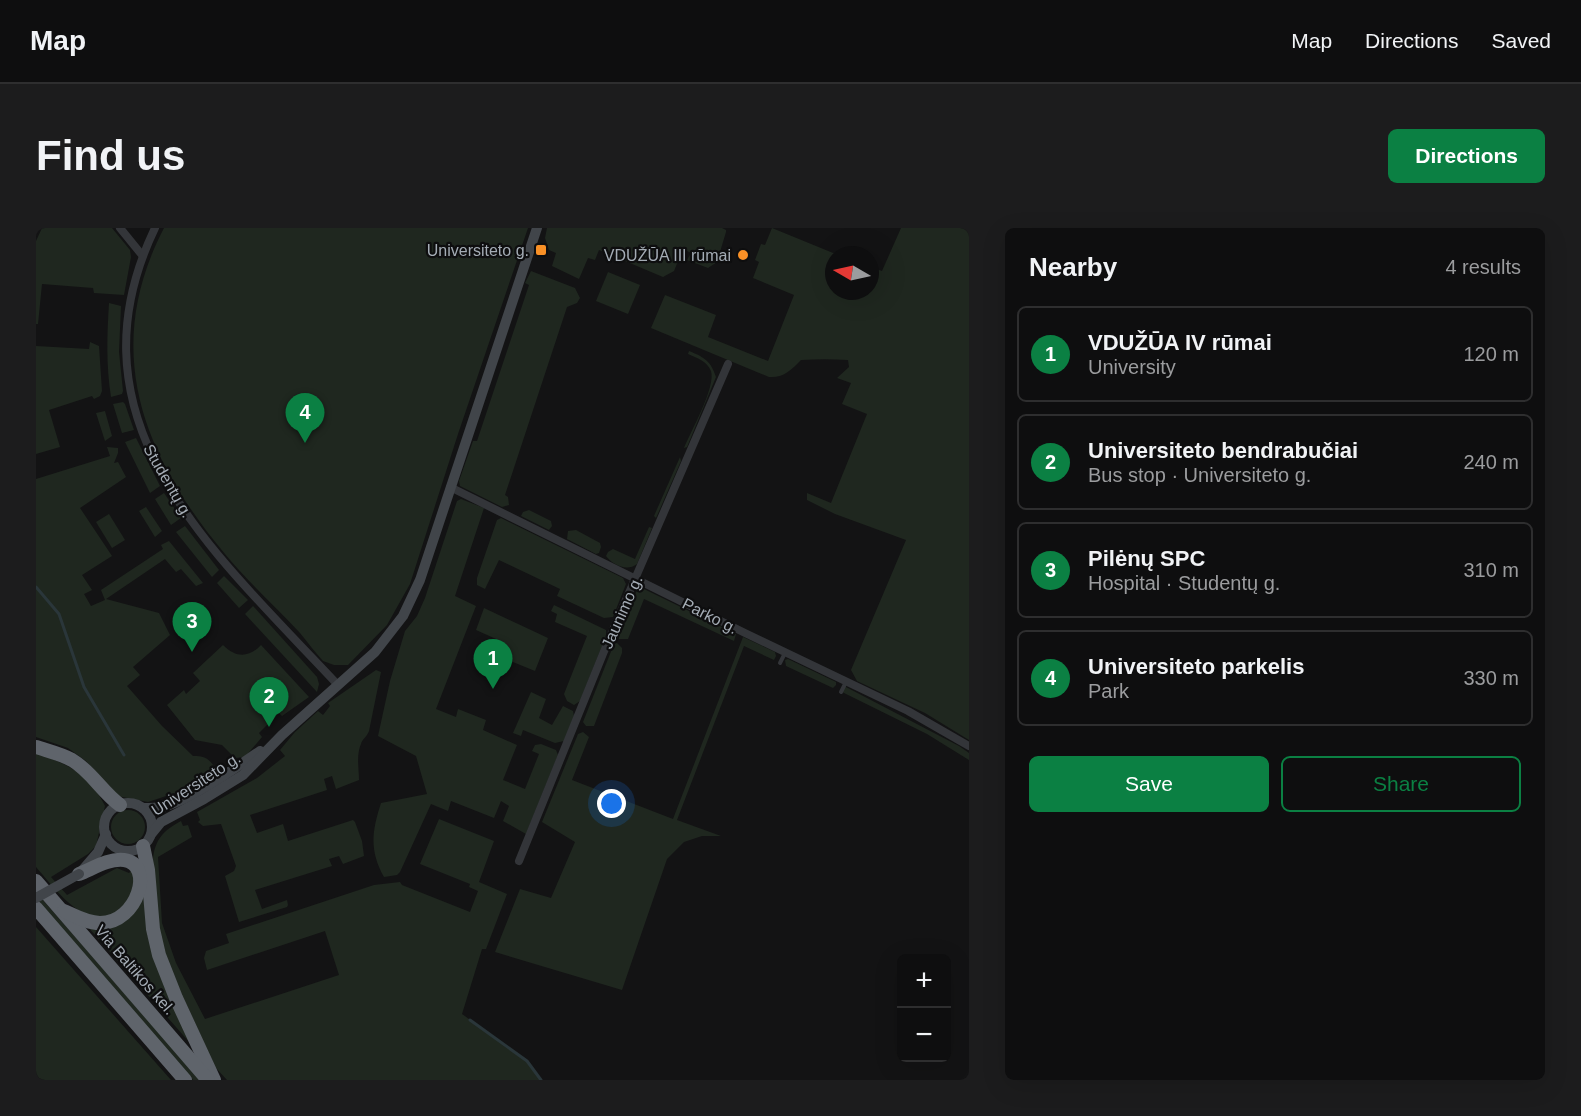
<!DOCTYPE html>
<meta charset="utf-8">
<style>
:root{--surface:#0e0e0f;--page:#1c1c1d;--text:#f1f3f6;--muted:#9b9c9e;--line:#2e2e2f;--accent:#0b8043}
body{margin:0;font-family:Arial,sans-serif;background:var(--page);color:var(--text)}
.controls{position:absolute;right:18px;bottom:18px;display:grid;overflow:hidden;border-radius:9px;box-shadow:0 6px 24px #0002}
.controls button{width:54px;height:54px;display:grid;place-items:center;padding:0;border:0;border-bottom:2px solid var(--line);background:var(--surface);color:var(--text);font:30px sans-serif}
.compass{position:absolute;left:789px;top:18px;width:54px;height:54px;border-radius:50%;background:var(--surface);box-shadow:0 6px 24px #0002;rotate:279deg}
.you{position:absolute;left:576px;top:576px;width:21px;height:21px;margin:-15px;border:4px solid #fff;border-radius:50%;background:#1a73e8;box-shadow:0 0 0 9px #1a73e833}
.badge{display:grid;place-items:center;width:39px;height:39px;border-radius:50%;background:var(--accent);color:#fff;font-size:20px;font-weight:700}
.pin{position:absolute;translate:-50% -50px;filter:drop-shadow(0 2px 3px #0008)}
.pin::after{content:'';position:absolute;top:32px;width:21px;height:18px;background:inherit;clip-path:polygon(0 0,100% 0,50% 100%)}
.list{margin:0;padding:0;list-style:none}
h2{display:flex;justify-content:space-between;align-items:center;height:78px;margin:0;padding:0 24px;font-size:26px}
h2 small{font-size:20px;font-weight:400;color:var(--muted)}
.list li{display:grid;grid-template-columns:39px 1fr auto;gap:18px;align-items:center;box-sizing:border-box;height:96px;margin:0 12px 12px;padding:0 12px;border:2px solid var(--line);border-radius:9px}
.list b{display:block;font-size:22px;white-space:nowrap}
.list p{margin:0;font-size:20px;white-space:nowrap;color:var(--muted)}
.list em{font-size:20px;font-style:normal;color:var(--muted)}
.actions{display:flex;gap:12px;padding:18px 24px}
.actions a{flex:1;padding:14px 0;border:2px solid var(--accent);border-radius:9px;text-align:center;font-size:21px;color:var(--accent)}
.actions .main{background:var(--accent);color:#fff}
.map{position:relative;flex:none;width:933px;height:852px;overflow:hidden;border-radius:9px}
header{display:flex;align-items:center;gap:36px;box-sizing:border-box;height:84px;padding:0 30px;background:var(--surface);border-bottom:2px solid var(--line)}
header strong{font-size:28px}
nav{display:flex;gap:33px;margin-inline-start:auto;font-size:21px}
.intro{display:flex;align-items:center;justify-content:space-between;box-sizing:border-box;height:144px;padding:0 36px}
h1{margin:0;font-size:42px}
.button{padding:15px 27px;border-radius:9px;background:var(--accent);color:#fff;font-size:21px;font-weight:700}
main{display:flex;gap:36px;padding:0 36px}
aside{flex:1;background:var(--surface);border-radius:9px;box-shadow:0 6px 24px #0002}
.map>svg:first-child{display:block}
.green{fill:#1f271f}
.lines{fill:none;stroke-linecap:round;stroke-linejoin:round}
.stream{stroke:#2a363a;stroke-width:3}
.lane{stroke:#333539;stroke-width:4}
.street{stroke:#333539;stroke-width:8}
.secondary{stroke:#41454a;stroke-width:10}
.highway{stroke:#5f646b;stroke-width:14}
.secondary-bridge{stroke:#41454a;stroke-width:10}
.poi-dot{fill:#f99026;stroke:#0e0e0f;stroke-width:2}
.labels{text-anchor:middle;dominant-baseline:central;stroke-width:4.5;stroke-linejoin:round;paint-order:stroke}
.poi-label{font-size:16px;fill:#a4acb5;stroke:#0e0e0f;text-anchor:end}
.street-label{font-size:16px;fill:#a4acb5;stroke:#0e0e0f}
</style>
<header>
<strong>Map</strong>
<nav><a>Map</a><a>Directions</a><a>Saved</a></nav>
</header>
<div class="intro"><h1>Find us</h1><a class="button">Directions</a></div>
<main>
<div class="map">
<svg width="933" height="852" viewBox="0 0 933 852">
<rect width="100%" height="100%" fill="#131314"/>
<g class="green">
<polygon points="6,0 76,0 94,22 95,29 88,67 58,65 57,60 6,56 2,96 0,96 0,13"/>
<path d="M128 0H492L422 206 374 356 351 397 312 437H298L287 433C279 424 272 415 264 405 239 378 212 354 189 326 106 227 65 121 128 0Z"/>
<polygon points="511,0 686,0 690,2 690,4 681,34 672,40 651,32 655,25 647,21 638,43 627,49 563,22 559,32 552,30 543,51 516,38 520,25 513,22 509,10"/>
<path d="M736 0 802 27H798V63H834V39L846 43 865 0H933V512L889 485 821 453 815 442 870 312 799 286 771 272V265L795 275 831 186 806 176 815 155 801 150 813 139 812 132C796 131 781 131 765 132 755 142 748 150 733 149L615 100 629 67 680 87 672 109 732 133 758 67 717 50 723 34 719 32 725 16 729 17Z"/>
<polygon points="495,43 539,60 544,70 541,75 531,79 469,267 472,269 473,277 466,279 424,258 423,253 437,213 441,213 493,57 489,55"/>
<polygon points="572,44 604,57 592,86 560,73"/>
<path d="M73 75 85 78 83 124 87 163 86 166 75 169C70 137 71 107 73 75Z"/>
<polygon points="54,114 63,118 66,163 64,168 58,171 56,168 13,182 24,219 0,226 0,118 53,121"/>
<path d="M653 123C668 129 675 133 680 149L651 219 648 220C655 203 680 159 675 143 671 133 661 130 652 126Z"/>
<polygon points="87,174 89,176 98,202 86,205 77,176"/>
<polygon points="69,183 76,208 69,213 60,185"/>
<polygon points="100,210 124,258 114,265 89,214"/>
<path d="M71 219 82 220V225L78 235 82 234 90 249 44 280 76 328 46 347 56 362 48 366 55 378 69 372 65 362 127 321 125 317 133 313 167 355 160 358 145 341 140 344 129 331 70 371 123 385 134 407 97 439 104 447 91 458 126 498 157 528C168 528 173 530 179 540L176 547 151 561 112 574 81 568 50 533 32 520 0 509V251L74 228Z"/>
<polygon points="644,229 645,233 620,290 618,288"/>
<polygon points="128,265 145,290 135,297 119,271"/>
<path d="M425 271 448 280 419 368 440 378 400 481 420 489 422 481 450 492 447 502 481 517 467 552 489 561 503 526 496 523 499 517 505 516 520 522 522 527 490 606 467 593 473 578 465 573 458 590 415 573 412 583 395 576 364 644 361 647 348 649C333 622 336 603 345 575L391 566 380 528 342 508 354 453 369 403 381 388 389 370 421 273Z"/>
<polygon points="110,279 126,303 119,309 103,283"/>
<polygon points="493,282 515,293 516,298 513,302 485,288 487,284"/>
<polygon points="73,286 89,312 76,320 60,294"/>
<polygon points="465,290 587,350 590,356 577,389 568,390 521,368 524,361 463,332 449,361 441,357 441,350 461,292"/>
<polygon points="149,298 183,342 176,349 140,304"/>
<path d="M613 299 616 300 601 336C591 344 577 337 570 328L572 324 577 321 599 331Z"/>
<polygon points="540,302 564,315 565,319 563,325 560,326 531,311 532,303"/>
<polygon points="188,348 212,372 203,380 181,355"/>
<polygon points="604,361 608,361 700,406 698,413 608,371 592,411 583,411 582,406 601,362"/>
<polygon points="518,377 570,402 570,408 544,473 538,477 531,473 528,466 551,408 519,394 521,386 515,383"/>
<polygon points="217,378 281,449 283,456 281,464 209,386"/>
<polygon points="448,380 512,410 499,443 472,432 475,425 467,422 469,415 440,402"/>
<polygon points="707,409 739,424 740,428 738,432 708,418 641,592 685,608 666,608 648,614 631,631 586,762 459,724 484,661 515,670 539,614 506,594 542,506 547,504 553,509 536,552 637,591"/>
<polygon points="581,415 586,420 586,425 558,498 550,498 547,494 578,416"/>
<path d="M187 417C200 430 213 430 225 417L273 469 246 488 243 485 223 505 226 509 209 529 199 530 186 517 159 512 131 477 148 462 150 466 164 453 157 445Z"/>
<polygon points="752,431 800,454 800,457 797,460 750,438 749,432"/>
<path d="M340 442 345 444 333 503C331 509 326 511 325 516 320 527 323 541 323 552L300 561 296 548 288 551 291 562 214 587 221 605 247 596 252 613 317 592 319 594 326 613 328 628 307 636 303 628 293 631 296 638 219 662 226 681 251 672 252 677 251 679 203 694 189 648 198 643 200 638 185 596 167 598 162 594 164 592 161 584 221 550 249 528 244 522 259 504 282 483 287 487 294 478 292 475Z"/>
<polygon points="808,458 923,518 933,525 933,532 891,506 806,464"/>
<polygon points="495,464 510,471 503,490 516,497 527,478 537,483 538,488 528,513 519,515 487,502 485,508 477,505"/>
<path d="M0 525C33 537 53 545 69 578L60 618 52 626 15 649 31 667 81 640 93 645 96 642C101 655 97 666 89 676 58 715 20 662 0 639Z"/>
<circle cx="92" cy="599" r="17"/>
<path d="M403 591 458 613 443 654 471 666 450 721H446L426 786 491 833 505 852H191L179 839 132 736 123 704 114 632 117 631C119 611 128 602 145 593L147 598 152 597 156 609 122 629 126 695 140 735 169 791 303 747 289 703 171 742 168 730 170 723 193 715 190 706 338 657 364 654 366 657 434 684 442 663 433 659 434 656 384 636Z"/>
<polygon points="0,664 164,852 157,852 0,672"/>
<path d="M110 664 111 705 119 734 154 815 52 699C85 701 94 692 110 664Z"/>
<polygon points="0,699 135,852 0,852"/>
</g>
<g class="lines">
<g class="stream">
<polyline points="0,359 23,386 48,459 88,527"/>
<polyline points="434,792 491,833 505,852"/>
</g>
<g class="lane">
<polyline points="744,435 749,425"/>
<polyline points="805,464 810,454"/>
</g>
<g class="street">
<polyline points="84,0 106,27"/>
<path d="M119 0C25 196 180 326 302 457"/>
<polyline points="414,259 709,405 872,483 933,518"/>
<polyline points="483,633 573,411 692,136"/>
</g>
<g class="secondary">
<circle cx="92" cy="599" r="24"/>
<path d="M107 580C113 580 120 580 126 579 152 574 201 539 224 523"/>
<polyline points="116,605 125,594 168,571 207,547 246,507 339,424 367,388 384,352 501,0"/>
<polyline points="44,645 62,624 70,606"/>
</g>
<g class="highway">
<path d="M0 519C12 523 25 526 36 532 55 543 66 564 84 577"/>
<polyline points="107,618 112,642 117,701 123,727 140,770 178,852"/>
<polyline points="0,653 172,852"/>
<polyline points="0,680 149,852"/>
<path d="M28 683C39 688 51 695 64 695 102 695 119 636 88 632 73 630 56 641 43 646"/>
</g>
<polyline class="secondary-bridge" points="0,670 43,646"/>
</g>
<g class="poi-dot">
<rect x="499" y="16" width="12" height="12" rx="3"/>
<circle cx="707" cy="27" r="6"/>
</g>
<g class="labels">
<g class="poi-label">
<text x="493" y="22">Universiteto g.</text>
<text x="695" y="27">VDUŽŪA III rūmai</text>
</g>
<g class="street-label">
<text transform="translate(132 253) rotate(60)">Studentų g.</text>
<text transform="translate(586 384) rotate(-66)">Jaunimo g.</text>
<text transform="translate(674 388) rotate(27)">Parko g.</text>
<text transform="translate(160 556) rotate(-33)">Universiteto g.</text>
<text transform="translate(99 742) rotate(49)">Via Baltikos kel.</text>
</g>
</g>
</svg>
<div class="controls">
<button>+</button>
<button>−</button>
</div>
<svg class="compass" viewBox="-18 -18 36 36"><path d="M0-13l5 13h-10z" fill="#e53935"/><path d="M0 13l5-13h-10z" fill="#9b9c9e"/></svg>
<div class="you"></div>
<div class="pin badge" style="left:457px;top:461px">1</div>
<div class="pin badge" style="left:233px;top:499px">2</div>
<div class="pin badge" style="left:156px;top:424px">3</div>
<div class="pin badge" style="left:269px;top:215px">4</div>
</div>
<aside>
<h2>Nearby<small>4 results</small></h2>
<ul class="list">
<li><span class="badge">1</span><div><b>VDUŽŪA IV rūmai</b><p>University</p></div><em>120 m</em></li>
<li><span class="badge">2</span><div><b>Universiteto bendrabučiai</b><p>Bus stop · Universiteto g.</p></div><em>240 m</em></li>
<li><span class="badge">3</span><div><b>Pilėnų SPC</b><p>Hospital · Studentų g.</p></div><em>310 m</em></li>
<li><span class="badge">4</span><div><b>Universiteto parkelis</b><p>Park</p></div><em>330 m</em></li>
</ul>
<div class="actions"><a class="main">Save</a><a>Share</a></div>
</aside>
</main>
